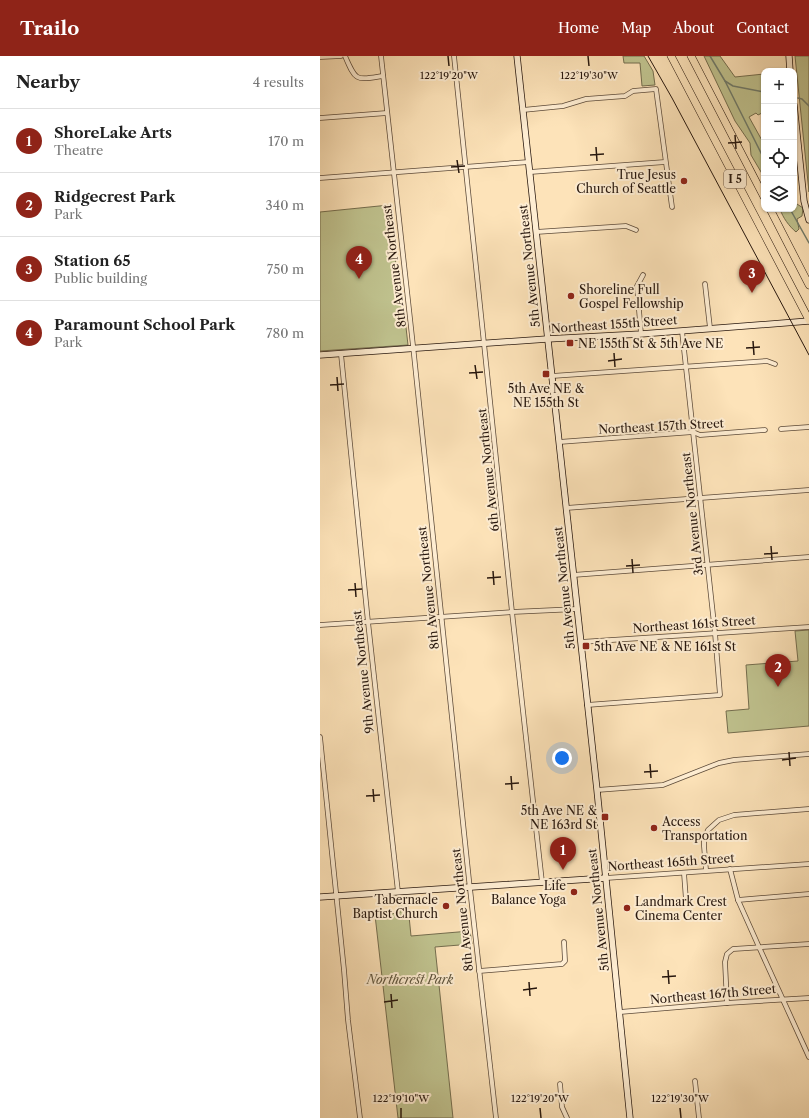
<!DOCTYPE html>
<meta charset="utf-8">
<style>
:root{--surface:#fff;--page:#f6f6f6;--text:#222;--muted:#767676;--line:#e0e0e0;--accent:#8f2418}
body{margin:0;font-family:"Libre Caslon Text",serif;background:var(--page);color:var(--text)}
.controls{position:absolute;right:12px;top:12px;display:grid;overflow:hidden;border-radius:8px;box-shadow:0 1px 3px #0004}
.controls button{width:36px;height:36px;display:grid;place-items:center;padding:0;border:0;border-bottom:1px solid var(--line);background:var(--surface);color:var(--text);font:20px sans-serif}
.you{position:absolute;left:242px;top:702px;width:14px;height:14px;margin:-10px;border:3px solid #fff;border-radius:50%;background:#1a73e8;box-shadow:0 0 0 6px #1a73e833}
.badge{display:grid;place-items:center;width:26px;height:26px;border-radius:50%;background:var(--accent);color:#fff;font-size:13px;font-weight:700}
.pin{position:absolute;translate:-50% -33px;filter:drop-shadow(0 1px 2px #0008)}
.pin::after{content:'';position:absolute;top:21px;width:14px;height:12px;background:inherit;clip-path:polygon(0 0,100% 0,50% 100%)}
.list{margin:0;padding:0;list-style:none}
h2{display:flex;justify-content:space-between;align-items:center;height:52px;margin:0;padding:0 16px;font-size:17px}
h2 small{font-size:13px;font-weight:400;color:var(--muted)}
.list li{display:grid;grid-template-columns:26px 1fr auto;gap:12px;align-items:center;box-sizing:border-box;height:64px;padding:0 16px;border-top:1px solid var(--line)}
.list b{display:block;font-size:15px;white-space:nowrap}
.list p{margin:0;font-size:13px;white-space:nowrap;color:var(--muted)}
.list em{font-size:13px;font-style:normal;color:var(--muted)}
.icon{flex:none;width:22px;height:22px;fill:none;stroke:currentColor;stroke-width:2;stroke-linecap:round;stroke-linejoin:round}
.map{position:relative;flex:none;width:489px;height:1062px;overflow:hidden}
header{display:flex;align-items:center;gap:24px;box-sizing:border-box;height:56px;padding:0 20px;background:var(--accent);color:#fff}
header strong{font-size:19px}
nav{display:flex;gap:22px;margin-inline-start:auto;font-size:14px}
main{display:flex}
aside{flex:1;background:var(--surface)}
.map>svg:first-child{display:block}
.green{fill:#c0c38f;stroke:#746d4e}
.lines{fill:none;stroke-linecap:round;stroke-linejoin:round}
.stream{stroke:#707c6c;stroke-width:1.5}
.street-casing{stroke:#5c4a39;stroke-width:5.5}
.secondary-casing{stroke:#27170e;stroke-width:7}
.highway-casing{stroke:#27170e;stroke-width:8}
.street{stroke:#feedd2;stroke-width:4}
.secondary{stroke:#feedd2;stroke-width:5.5}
.highway{stroke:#fde3b9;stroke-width:7}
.tram{stroke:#27170e;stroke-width:1}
.ticks{fill:none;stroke:#27170e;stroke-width:1.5}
.poi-dot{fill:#8f2418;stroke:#feedd2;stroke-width:1.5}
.labels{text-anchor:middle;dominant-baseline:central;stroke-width:4;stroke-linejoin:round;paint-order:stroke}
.shield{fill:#feedd2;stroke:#685749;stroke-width:1}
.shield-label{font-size:11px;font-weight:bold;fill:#27170e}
.poi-label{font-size:12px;fill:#27170e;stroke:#feedd2;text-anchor:start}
.street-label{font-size:12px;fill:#27170e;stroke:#feedd2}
.park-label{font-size:12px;font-style:italic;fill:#5d533b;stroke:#feedd2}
.ticks-label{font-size:10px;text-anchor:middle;fill:#27170e;stroke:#feedd2;stroke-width:4;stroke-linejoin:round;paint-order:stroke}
</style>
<header>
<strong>Trailo</strong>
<nav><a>Home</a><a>Map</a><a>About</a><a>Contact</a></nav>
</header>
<main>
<aside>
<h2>Nearby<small>4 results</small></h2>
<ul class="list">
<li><span class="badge">1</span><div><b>ShoreLake Arts</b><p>Theatre</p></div><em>170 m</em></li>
<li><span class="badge">2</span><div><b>Ridgecrest Park</b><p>Park</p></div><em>340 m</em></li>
<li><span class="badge">3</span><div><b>Station 65</b><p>Public building</p></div><em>750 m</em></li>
<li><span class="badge">4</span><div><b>Paramount School Park</b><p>Park</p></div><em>780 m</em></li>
</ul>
</aside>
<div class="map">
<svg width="489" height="1062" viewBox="0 0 489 1062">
<rect width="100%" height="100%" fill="#fde3b9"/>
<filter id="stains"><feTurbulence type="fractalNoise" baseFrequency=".005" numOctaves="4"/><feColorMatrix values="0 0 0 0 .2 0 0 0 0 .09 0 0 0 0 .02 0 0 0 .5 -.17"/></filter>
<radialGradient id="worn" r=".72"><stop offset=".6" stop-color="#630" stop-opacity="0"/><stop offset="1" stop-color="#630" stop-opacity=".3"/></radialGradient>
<g class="green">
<polygon points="303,0 324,0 333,15 335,29 322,30 320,7 304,7"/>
<polygon points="384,0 400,0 415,21 444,18 444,56 438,59 436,57 429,61 444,88 444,121 431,99 430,87 415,65"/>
<polygon points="475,0 489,0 489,136"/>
<path d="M474 146 483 152 482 160 477 163 479 173 476 176C469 170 463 162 460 153H474Z"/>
<polygon points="69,149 75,202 83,245 88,289 0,295 0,156"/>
<polygon points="489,574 489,670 408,677 406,655 429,653 426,609 478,605 475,575"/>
<polygon points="87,840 91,880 150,875 152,888 115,891 133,1062 78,1062 55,859 80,857 78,841"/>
</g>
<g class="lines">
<g class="stream">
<polyline points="390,0 405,25 413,30 444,36"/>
<polyline points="405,25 444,103"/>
<polyline points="478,42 482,43 489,50"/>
<polyline points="470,153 489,187"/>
</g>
<g class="street-casing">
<g id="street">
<path d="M25 0C36 26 36 24 63 20"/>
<polyline points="61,0 87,235 94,299 149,824 176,1062"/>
<polyline points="134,0 192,556 222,826"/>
<polyline points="0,1 21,0"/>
<polyline points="203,54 243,50 266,43 305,40 313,35 336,33 352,151"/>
<polyline points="0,62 67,57"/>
<polyline points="210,116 345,106"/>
<polyline points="0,122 209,106"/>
<polyline points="216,176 306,170 316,174"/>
<polyline points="385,228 390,272"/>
<polyline points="321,278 317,230 323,219"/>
<polyline points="21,298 48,566 78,836"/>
<polyline points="232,320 447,305 455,308"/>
<polyline points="461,373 489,371"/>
<polyline points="239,386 373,376 380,379 445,374"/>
<polyline points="246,452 489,434"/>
<polyline points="253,519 489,501"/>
<polyline points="0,569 192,556 257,553"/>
<polyline points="261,586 489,571"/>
<polyline points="267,649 400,639 395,577 362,275"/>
<polyline points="0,681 24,914 28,964 40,1062"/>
<polyline points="277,734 343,729 399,707 414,704 489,698"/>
<polyline points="410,813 418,844 439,891 489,1001"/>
<polyline points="386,814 384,790 384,783 388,774 399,764 414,759 489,753"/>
<polyline points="364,817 366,844 369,848"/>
<polyline points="286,822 489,808"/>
<polyline points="418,844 489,838"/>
<polyline points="159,915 242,908 245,905 244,886"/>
<polyline points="407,947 405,906 407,898 413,893 489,888"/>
<polyline points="300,956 407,947 489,942"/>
<polyline points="375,1025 379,1062"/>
<polyline points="240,1028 242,1051 247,1062"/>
</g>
</g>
<g class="secondary-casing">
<g id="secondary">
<polyline points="197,0 277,734 310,1062"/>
<polyline points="469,0 470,15"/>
<polyline points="474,49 484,145 489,164"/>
<polyline points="0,299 227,283 321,278 489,265"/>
<polyline points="0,841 286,822"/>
</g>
</g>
<g class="highway-casing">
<g id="highway">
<polyline points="351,0 489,264"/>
<polyline points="371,0 444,141"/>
<polyline points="450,153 489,229"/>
</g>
</g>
<use href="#street" class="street"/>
<use href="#secondary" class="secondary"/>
<use href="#highway" class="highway"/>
<polyline class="tram" points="328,0 352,42 489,299"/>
</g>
<path class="ticks" d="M128 0 129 10M268 0 269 10M415 79 416 93M408 87 422 86M276 91 277 105M270 99 284 98M137 104 139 117M131 111 145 110M433 285 434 299M426 292 440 291M294 297 295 311M288 305 302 303M155 309 157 323M149 317 163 316M17 321 18 335M10 329 24 328M451 490 452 504M444 498 458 497M312 503 313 517M306 510 320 509M173 515 174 529M167 522 181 521M35 527 36 541M28 534 42 533M469 696 470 710M462 704 476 702M330 708 331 722M324 716 338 715M191 720 192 734M185 728 199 727M53 733 54 746M46 740 60 739M348 914 349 928M342 921 356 920M209 926 210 940M203 934 217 932M71 938 72 952M64 946 78 944M81 1052V1062M220 1052 221 1062M360 1052 361 1062"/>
<g class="poi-dot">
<circle cx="364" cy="125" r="4"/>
<circle cx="251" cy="240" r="4"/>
<rect x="246" y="283" width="8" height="8" rx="2"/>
<rect x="222" y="314" width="8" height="8" rx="2"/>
<rect x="262" y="586" width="8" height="8" rx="2"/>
<rect x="281" y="757" width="8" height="8" rx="2"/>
<circle cx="334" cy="772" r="4"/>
<circle cx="254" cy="836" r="4"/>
<circle cx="126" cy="850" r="4"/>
<circle cx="307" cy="852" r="4"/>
</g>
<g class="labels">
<rect class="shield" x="404" y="114" width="22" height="18" rx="3"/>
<g class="shield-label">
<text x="415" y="123">I 5</text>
</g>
<g class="poi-label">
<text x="356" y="118" text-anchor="end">True Jesus<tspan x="356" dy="14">Church of Seattle</tspan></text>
<text x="259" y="233">Shoreline Full<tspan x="259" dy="14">Gospel Fellowship</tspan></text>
<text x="258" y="287">NE 155th St &amp; 5th Ave NE</text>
<text x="226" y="332" text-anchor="middle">5th Ave NE &amp;<tspan x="226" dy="14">NE 155th St</tspan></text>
<text x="274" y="590">5th Ave NE &amp; NE 161st St</text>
<text x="277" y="754" text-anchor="end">5th Ave NE &amp;<tspan x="277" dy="14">NE 163rd St</tspan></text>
<text x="342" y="765">Access<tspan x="342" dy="14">Transportation</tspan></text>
<text x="246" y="829" text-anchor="end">Life<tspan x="246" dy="14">Balance Yoga</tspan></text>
<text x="118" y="843" text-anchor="end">Tabernacle<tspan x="118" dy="14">Baptist Church</tspan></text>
<text x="315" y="845">Landmark Crest<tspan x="315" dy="14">Cinema Center</tspan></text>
</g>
<g class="street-label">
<text transform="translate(74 210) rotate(-97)">8th Avenue Northeast</text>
<text transform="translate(209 210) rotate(-96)">5th Avenue Northeast</text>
<text transform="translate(294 268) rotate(-4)">Northeast 155th Street</text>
<text transform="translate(341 370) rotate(-3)">Northeast 157th Street</text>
<text transform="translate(168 414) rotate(-96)">6th Avenue Northeast</text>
<text transform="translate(372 458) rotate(-96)">3rd Avenue Northeast</text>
<text transform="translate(108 532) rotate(-96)">8th Avenue Northeast</text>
<text transform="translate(244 532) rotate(-96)">5th Avenue Northeast</text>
<text transform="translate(374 568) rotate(-4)">Northeast 161st Street</text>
<text transform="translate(43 616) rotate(-96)">9th Avenue Northeast</text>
<text transform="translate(351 806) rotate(-4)">Northeast 165th Street</text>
<text transform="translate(142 854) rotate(-96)">8th Avenue Northeast</text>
<text transform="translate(278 854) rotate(-96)">5th Avenue Northeast</text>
<text transform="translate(393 938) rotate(-5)">Northeast 167th Street</text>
</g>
<g class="park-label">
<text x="90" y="923">Northcrest Park</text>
</g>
</g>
<g class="ticks-label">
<text x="129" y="23">122°19'20"W</text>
<text x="269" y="23">122°19'30"W</text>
<text x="81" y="1046">122°19'10"W</text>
<text x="220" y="1046">122°19'20"W</text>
<text x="360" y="1046">122°19'30"W</text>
</g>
<rect width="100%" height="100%" filter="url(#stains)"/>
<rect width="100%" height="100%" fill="url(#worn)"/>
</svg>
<div class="controls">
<button>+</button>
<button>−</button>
<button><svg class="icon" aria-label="locate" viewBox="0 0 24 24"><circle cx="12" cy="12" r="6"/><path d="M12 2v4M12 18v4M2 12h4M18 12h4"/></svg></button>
<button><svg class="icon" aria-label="layers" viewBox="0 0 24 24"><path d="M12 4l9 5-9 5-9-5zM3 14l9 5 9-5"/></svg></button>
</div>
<div class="you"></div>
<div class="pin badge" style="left:243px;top:814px">1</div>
<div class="pin badge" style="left:458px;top:631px">2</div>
<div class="pin badge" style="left:432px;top:237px">3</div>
<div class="pin badge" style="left:39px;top:223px">4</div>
</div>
</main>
